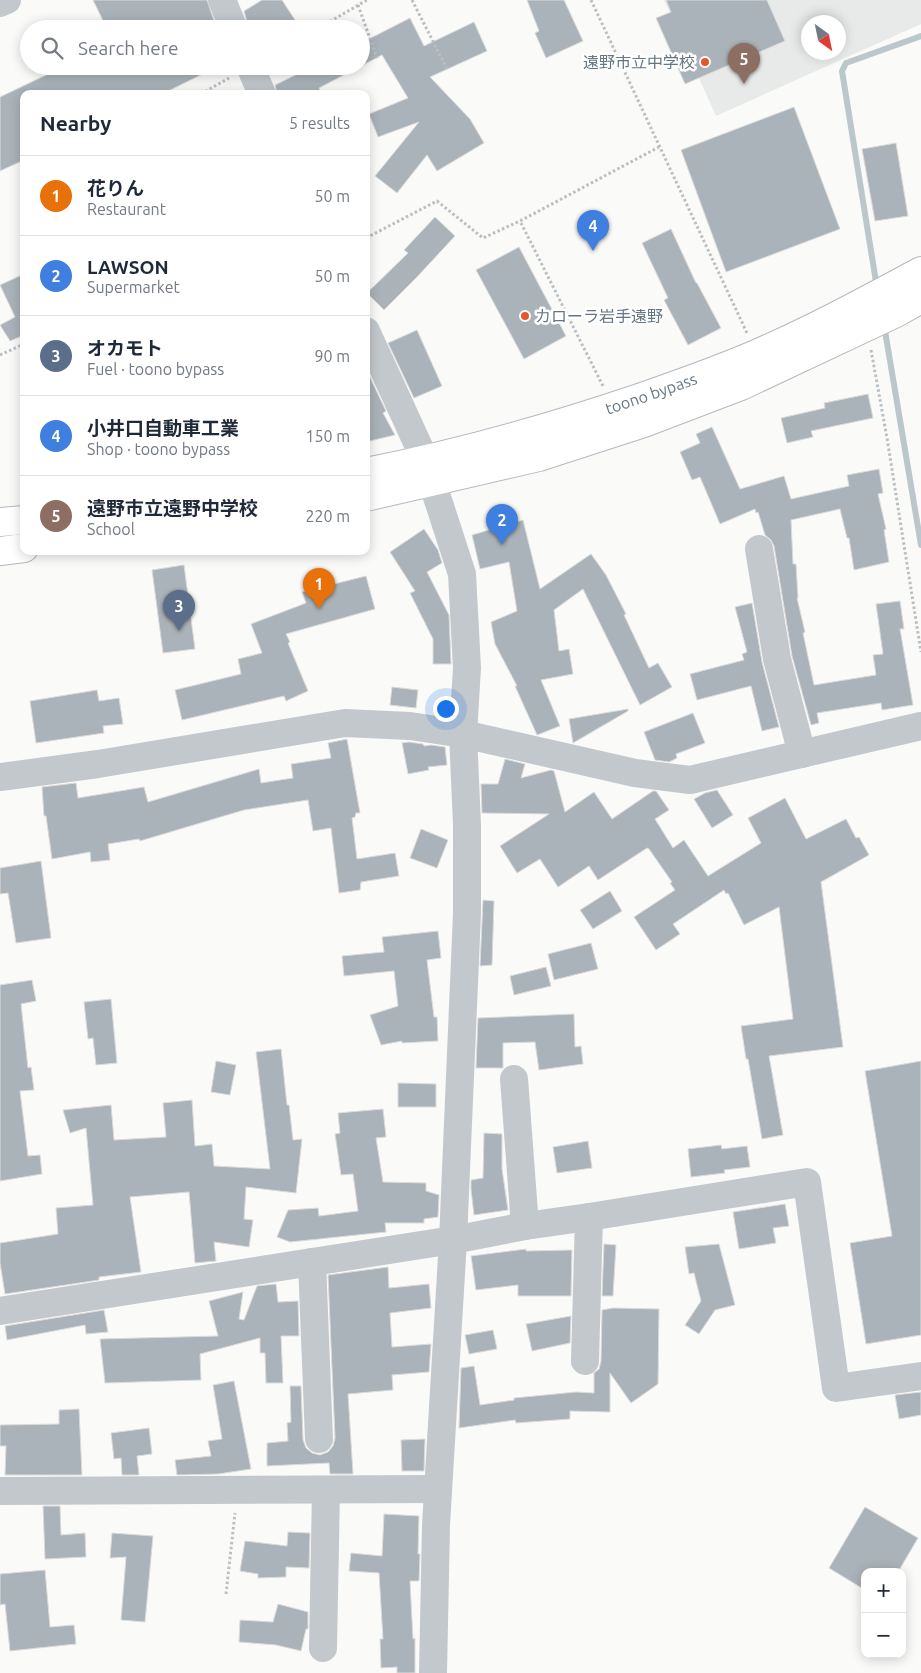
<!DOCTYPE html>
<meta charset="utf-8">
<style>
:root{--surface:#fff;--page:#f6f6f7;--text:#1f2937;--muted:#747a83;--line:#e0e1e3;--accent:#7c3aed}
body{margin:0;font-family:Ubuntu,"Noto Sans JP",sans-serif;background:var(--page);color:var(--text)}
.controls{position:absolute;right:15px;bottom:15px;display:grid;overflow:hidden;border-radius:10px;box-shadow:0 2px 12px #0003}
.controls button{width:45px;height:45px;display:grid;place-items:center;padding:0;border:0;border-bottom:1px solid var(--line);background:var(--surface);color:var(--text);font:25px sans-serif}
.compass{position:absolute;left:801px;top:15px;width:45px;height:45px;border-radius:50%;background:var(--surface);box-shadow:0 2px 12px #0003;rotate:147deg}
.you{position:absolute;left:445px;top:708px;width:18px;height:18px;margin:-12px;border:4px solid #fff;border-radius:50%;background:#1a73e8;box-shadow:0 0 0 8px #1a73e833}
.badge{display:grid;place-items:center;width:32px;height:32px;border-radius:50%;background:var(--accent);color:#fff;font-size:16px;font-weight:700}
.pin{position:absolute;translate:-50% -41px;filter:drop-shadow(0 1px 2px #0008)}
.pin::after{content:'';position:absolute;top:26px;width:18px;height:15px;background:inherit;clip-path:polygon(0 0,100% 0,50% 100%)}
.list{margin:0;padding:0;list-style:none}
h2{display:flex;justify-content:space-between;align-items:center;height:65px;margin:0;padding:0 20px;font-size:21px}
h2 small{font-size:16px;font-weight:400;color:var(--muted)}
.list li{display:grid;grid-template-columns:32px 1fr auto;gap:15px;align-items:center;box-sizing:border-box;height:80px;padding:0 20px;border-top:1px solid var(--line)}
.list b{display:block;font-size:19px;white-space:nowrap}
.list p{margin:0;font-size:16px;white-space:nowrap;color:var(--muted)}
.list em{font-size:16px;font-style:normal;color:var(--muted)}
.icon{flex:none;width:28px;height:28px;fill:none;stroke:currentColor;stroke-width:2;stroke-linecap:round;stroke-linejoin:round}
.map{position:relative;flex:none;width:921px;height:1673px;overflow:hidden}
.search{position:absolute;background:var(--surface);box-shadow:0 2px 12px #0003;left:20px;top:20px;width:350px;height:55px;display:flex;align-items:center;gap:12px;box-sizing:border-box;padding:0 18px;border-radius:28px;color:var(--muted);font-size:19px}
.panel{position:absolute;background:var(--surface);box-shadow:0 2px 12px #0003;left:20px;top:90px;width:350px;height:465px;border-radius:10px}
.map>svg:first-child{display:block}
.built{fill:#e8e9e9;fill-rule:evenodd}
.lines{fill:none;stroke-linecap:round;stroke-linejoin:round}
.stream{stroke:#bbc7cb;stroke-width:6}
.building{fill:#aab3b9;stroke:#dcdcda}
.highway-casing{stroke:#b4b9bd;stroke-width:30}
.path{stroke:#bbbfc2;stroke-width:3;stroke-dasharray:2.5 2.5;stroke-linecap:butt}
.minor{stroke:#c3c8cc;stroke-width:28}
.highway{stroke:#fff;stroke-width:28}
.poi-dot{fill:#e4572e;stroke:#fff;stroke-width:2}
.labels{text-anchor:middle;dominant-baseline:central;stroke-width:5;stroke-linejoin:round;paint-order:stroke}
.poi-label{font-size:16px;fill:#657683;stroke:#fff;text-anchor:end}
.street-label{font-size:16px;fill:#657683;stroke:#fff}
</style>
<div class="map">
<svg width="921" height="1673" viewBox="0 0 921 1673">
<rect width="100%" height="100%" fill="#fafaf8"/>
<path class="built" d="M664 0H921V24L716 116ZM808 22H838V52H808Z"/>
<g class="lines">
<g class="stream">
<polyline points="877,288 842,71 846,63 921,36"/>
<polyline points="884,325 921,545"/>
</g>
</g>
<g class="building">
<polygon points="93,0 207,0 217,29 107,29"/>
<polygon points="262,0 282,0 301,29 249,29 244,11"/>
<polygon points="527,0 564,0 583,41 546,58 535,33 539,31"/>
<polygon points="666,0 767,0 785,41 685,84 656,18 671,12"/>
<polygon points="410,18 424,46 474,22 487,51 430,77 470,119 484,143 437,171 427,155 397,193 375,176 419,122 378,137 369,114 408,98 382,55 361,66 361,43"/>
<polygon points="65,66 219,66 162,94 24,94 24,160 0,171 0,97"/>
<polygon points="314,66 361,66 319,88 321,94 277,94 275,85"/>
<polygon points="794,107 840,229 726,272 681,150"/>
<polygon points="896,143 908,216 875,221 862,149"/>
<polygon points="435,217 455,236 416,278 384,310 367,293 408,253 404,250"/>
<polygon points="671,229 696,283 697,283 721,328 688,345 664,300 668,298 642,243"/>
<polygon points="519,247 566,336 524,359 476,270"/>
<polygon points="24,274 24,335 10,341 0,325 15,317 0,285"/>
<polygon points="417,330 442,386 414,398 388,343"/>
<polygon points="366,369 386,411 383,413 395,435 366,442"/>
<polygon points="868,394 873,418 811,431 813,437 787,443 781,418 825,408 824,403"/>
<polygon points="712,427 740,489 784,476 791,499 849,486 847,475 879,469 883,493 878,494 886,529 884,530 889,562 854,570 849,538 847,538 840,509 791,520 793,564 796,564 798,598 797,598 805,632 803,633 814,685 876,675 873,655 883,654 876,604 900,601 904,629 900,629 913,705 882,710 881,703 817,713 819,723 811,725 792,656 774,546 771,540 765,535 758,512 756,513 755,509 720,524 700,477 692,480 680,452 700,443 696,434"/>
<polygon points="523,520 540,589 591,554 606,575 626,614 624,615 649,668 658,663 672,687 640,705 583,589 554,610 559,651 569,649 573,674 541,680 560,726 537,735 515,686 517,686 495,644 491,622 517,611 509,562 480,569 472,535"/>
<polygon points="424,529 438,550 442,563 427,572 449,615 451,664 433,664 433,639 410,593 415,591 390,552"/>
<polygon points="184,565 195,649 163,653 152,570"/>
<polygon points="366,576 375,609 286,634 290,642 288,643 308,691 286,701 284,696 182,720 175,690 241,674 238,659 262,653 251,624 306,603 302,592"/>
<polygon points="752,603 762,662 779,727 762,731 751,686 697,700 690,674 744,660 742,654 747,652 735,607"/>
<polygon points="392,687 418,690 416,708 390,705"/>
<polygon points="97,690 99,701 119,698 123,724 103,726 104,733 36,743 30,701"/>
<polygon points="628,709 628,711 573,743 569,719"/>
<polygon points="693,713 705,743 676,754 677,758 669,762 655,760 644,732"/>
<polygon points="347,739 360,813 356,813 355,817 352,818 357,859 395,853 399,876 361,882 360,890 339,893 331,828 313,831 308,800 244,810 140,841 139,839 108,844 110,860 91,862 90,852 52,859 46,816 44,816 42,787 76,783 78,798 144,787 148,802 259,769 261,783 293,778 291,764 331,758 328,743"/>
<polygon points="409,742 423,744 424,746 431,745 445,747 447,765 428,767 429,770 408,774 402,743"/>
<polygon points="505,759 525,764 521,778 551,770 554,771 565,812 594,792 612,819 653,791 656,791 669,810 655,819 673,848 684,840 708,876 761,843 748,818 785,798 806,839 846,819 856,838 859,837 869,855 821,882 843,1047 769,1056 783,1135 762,1139 748,1059 746,1059 741,1026 793,1019 779,907 744,925 728,893 726,894 724,890 673,924 680,934 656,950 634,917 675,890 670,883 672,882 649,849 647,848 598,880 589,866 558,887 540,859 517,873 500,846 549,814 482,813 481,784 498,784"/>
<polygon points="717,790 733,815 712,828 694,799 705,793"/>
<polygon points="421,829 448,840 437,868 410,858"/>
<polygon points="41,861 51,938 16,943 8,893 0,894 0,868"/>
<polygon points="610,891 622,911 593,929 580,910"/>
<polygon points="483,900 494,901 492,965 480,966"/>
<polygon points="438,931 441,958 427,960 434,1017 437,1017 438,1041 402,1043 402,1041 381,1045 370,1015 398,1006 394,971 344,976 342,956 384,952 382,937"/>
<polygon points="591,943 598,969 554,980 548,954"/>
<polygon points="546,967 551,986 514,995 510,976"/>
<polygon points="32,980 36,1001 21,1004 28,1068 31,1067 34,1090 20,1091 28,1156 40,1155 42,1174 0,1181 0,985"/>
<polygon points="111,999 117,1063 96,1065 93,1038 88,1039 84,1002"/>
<polygon points="574,1014 575,1047 581,1046 583,1064 539,1070 535,1042 503,1043 503,1068 476,1068 478,1018"/>
<polygon points="281,1049 287,1105 289,1105 293,1140 302,1139 296,1193 246,1187 244,1219 253,1220 249,1247 214,1242 216,1261 195,1263 189,1192 130,1197 141,1272 99,1277 99,1280 5,1294 0,1263 0,1243 58,1234 56,1208 93,1205 86,1128 70,1133 63,1110 111,1105 114,1140 166,1137 163,1103 192,1100 195,1146 212,1144 214,1166 270,1169 256,1052"/>
<polygon points="216,1061 236,1065 230,1095 211,1092"/>
<polygon points="921,1061 921,1335 866,1344 850,1243 892,1236 865,1071"/>
<polygon points="398,1083 436,1084 436,1107 398,1107"/>
<polygon points="383,1109 386,1137 376,1138 383,1182 426,1183 426,1191 439,1195 438,1217 424,1219 424,1223 385,1223 386,1232 290,1242 277,1237 288,1210 318,1208 319,1216 358,1211 353,1174 341,1175 335,1134 340,1133 338,1113"/>
<polygon points="484,1133 502,1134 502,1169 508,1210 474,1215 471,1190 471,1180 483,1178"/>
<polygon points="588,1141 592,1168 557,1173 553,1147"/>
<polygon points="721,1145 722,1149 747,1146 750,1167 724,1170 725,1173 691,1177 688,1149"/>
<polygon points="785,1204 789,1226 773,1228 776,1243 739,1249 733,1212"/>
<polygon points="604,1244 616,1245 613,1296 602,1296"/>
<polygon points="719,1244 735,1305 715,1310 699,1334 685,1325 701,1301 694,1273 689,1274 685,1247"/>
<polygon points="526,1249 526,1251 572,1250 571,1296 518,1296 518,1285 476,1290 471,1256"/>
<polygon points="388,1267 389,1288 429,1284 431,1308 390,1313 392,1347 431,1344 429,1372 392,1375 393,1390 348,1394 353,1474 330,1474 329,1463 267,1466 267,1443 288,1441 287,1423 291,1422 290,1386 301,1386 303,1440 306,1448 312,1453 320,1455 328,1452 333,1446 335,1438 328,1275"/>
<polygon points="276,1284 278,1302 298,1301 299,1336 281,1336 283,1383 266,1383 265,1353 260,1353 260,1338 200,1354 201,1380 105,1383 100,1339 218,1336 209,1301 243,1292 239,1319 244,1320 257,1286"/>
<polygon points="613,1308 659,1309 658,1384 631,1403 610,1373 610,1412 570,1411 570,1419 516,1423 515,1420 459,1428 461,1368 474,1366 480,1405 514,1400 514,1398 576,1392 594,1393 594,1373 599,1369 601,1361 602,1310"/>
<polygon points="104,1310 108,1332 86,1334 85,1325 7,1340 5,1326"/>
<polygon points="571,1316 570,1343 532,1351 526,1324"/>
<polygon points="493,1330 497,1349 469,1354 465,1335"/>
<polygon points="234,1381 251,1469 218,1474 177,1475 175,1460 211,1456 208,1441 222,1439 213,1385"/>
<polygon points="921,1392 921,1415 899,1419 895,1395"/>
<polygon points="79,1409 82,1475 5,1475 6,1446 0,1446 0,1425 59,1424 59,1410"/>
<polygon points="149,1428 152,1454 137,1456 139,1475 122,1475 121,1458 114,1459 111,1433"/>
<polygon points="425,1439 424,1471 402,1471 401,1440"/>
<polygon points="43,1506 60,1506 61,1535 85,1533 86,1557 45,1559"/>
<polygon points="865,1507 918,1538 898,1572 865,1572 865,1590 829,1568"/>
<polygon points="384,1514 419,1516 418,1554 420,1554 419,1581 410,1581 413,1639 415,1638 415,1673 397,1673 397,1667 381,1668 380,1639 383,1639 379,1573 349,1571 351,1553 382,1556"/>
<polygon points="288,1532 310,1533 309,1568 286,1567 286,1577 258,1578 258,1574 240,1571 245,1541 287,1546"/>
<polygon points="112,1533 153,1536 145,1622 121,1620 126,1557 110,1558"/>
<polygon points="45,1570 50,1627 74,1625 76,1644 10,1651 5,1604 0,1605 0,1574"/>
<polygon points="278,1604 308,1612 308,1629 306,1629 301,1651 276,1645 239,1642 240,1620 273,1622"/>
</g>
<g class="lines">
<g class="highway-casing">
<g id="highway">
<path id="s1" d="M366 472C458 454 547 429 636 399 676 385 717 371 756 354 812 330 867 300 921 271"/>
<polyline points="366,497 539,457 644,423 741,386 896,313 921,299"/>
<polyline points="0,522 24,520"/>
<polyline points="0,551 24,548"/>
</g>
</g>
<g class="path">
<polyline points="412,0 448,71"/>
<polyline points="591,0 747,333"/>
<polyline points="358,5 377,58"/>
<polyline points="317,29 367,0"/>
<polyline points="201,94 229,78"/>
<polyline points="366,238 437,201 483,238 520,221"/>
<polyline points="871,350 887,438 921,652"/>
<polyline points="0,355 24,344"/>
<polyline points="603,386 520,221 659,147"/>
<polyline points="226,1594 235,1513"/>
</g>
<g class="minor">
<polyline points="222,0 234,29"/>
<polyline points="0,3 7,0"/>
<polyline points="250,66 262,94"/>
<polyline points="366,331 425,460 462,574 467,668 463,734 467,825 467,913 453,1240 436,1525 433,1673"/>
<polyline points="759,549 777,659 802,754"/>
<polyline points="0,777 98,764 345,723 410,726 463,734 635,773 690,780 921,726"/>
<polyline points="514,1079 525,1226"/>
<polyline points="312,1262 319,1439"/>
<polyline points="0,1311 453,1240 525,1226 589,1217 807,1182 836,1388 921,1376"/>
<polyline points="585,1361 589,1217"/>
<polyline points="0,1491 438,1489"/>
<polyline points="323,1648 326,1490"/>
</g>
<use href="#highway" class="highway"/>
</g>
<g class="poi-dot">
<circle cx="705" cy="62" r="5"/>
<circle cx="525" cy="316" r="5"/>
</g>
<g class="labels">
<g class="poi-label">
<text x="695" y="62">遠野市立中学校</text>
<text x="535" y="316" text-anchor="start">カローラ岩手遠野</text>
</g>
<g class="street-label">
<text stroke="none"><textPath href="#s1" startOffset="296">toono bypass</textPath></text>
</g>
</g>
</svg>
<div class="controls">
<button>+</button>
<button>−</button>
</div>
<svg class="compass" viewBox="-18 -18 36 36"><path d="M0-13l5 13h-10z" fill="#e53935"/><path d="M0 13l5-13h-10z" fill="#747a83"/></svg>
<div class="you"></div>
<div class="pin badge" style="left:319px;top:609px;background:#e8710a">1</div>
<div class="pin badge" style="left:502px;top:545px;background:#3f7fe0">2</div>
<div class="pin badge" style="left:179px;top:631px;background:#5c6f8a">3</div>
<div class="pin badge" style="left:593px;top:251px;background:#3f7fe0">4</div>
<div class="pin badge" style="left:744px;top:84px;background:#8d6e63">5</div>
<div class="search"><svg class="icon" aria-label="search" viewBox="0 0 24 24"><circle cx="10" cy="10" r="6"/><path d="M15 15l6 6"/></svg>Search here</div>
<section class="panel">
<h2>Nearby<small>5 results</small></h2>
<ul class="list">
<li><span class="badge" style="background:#e8710a">1</span><div><b>花りん</b><p>Restaurant</p></div><em>50 m</em></li>
<li><span class="badge" style="background:#3f7fe0">2</span><div><b>LAWSON</b><p>Supermarket</p></div><em>50 m</em></li>
<li><span class="badge" style="background:#5c6f8a">3</span><div><b>オカモト</b><p>Fuel · toono bypass</p></div><em>90 m</em></li>
<li><span class="badge" style="background:#3f7fe0">4</span><div><b>小井口自動車工業</b><p>Shop · toono bypass</p></div><em>150 m</em></li>
<li><span class="badge" style="background:#8d6e63">5</span><div><b>遠野市立遠野中学校</b><p>School</p></div><em>220 m</em></li>
</ul>
</section>
</div>
